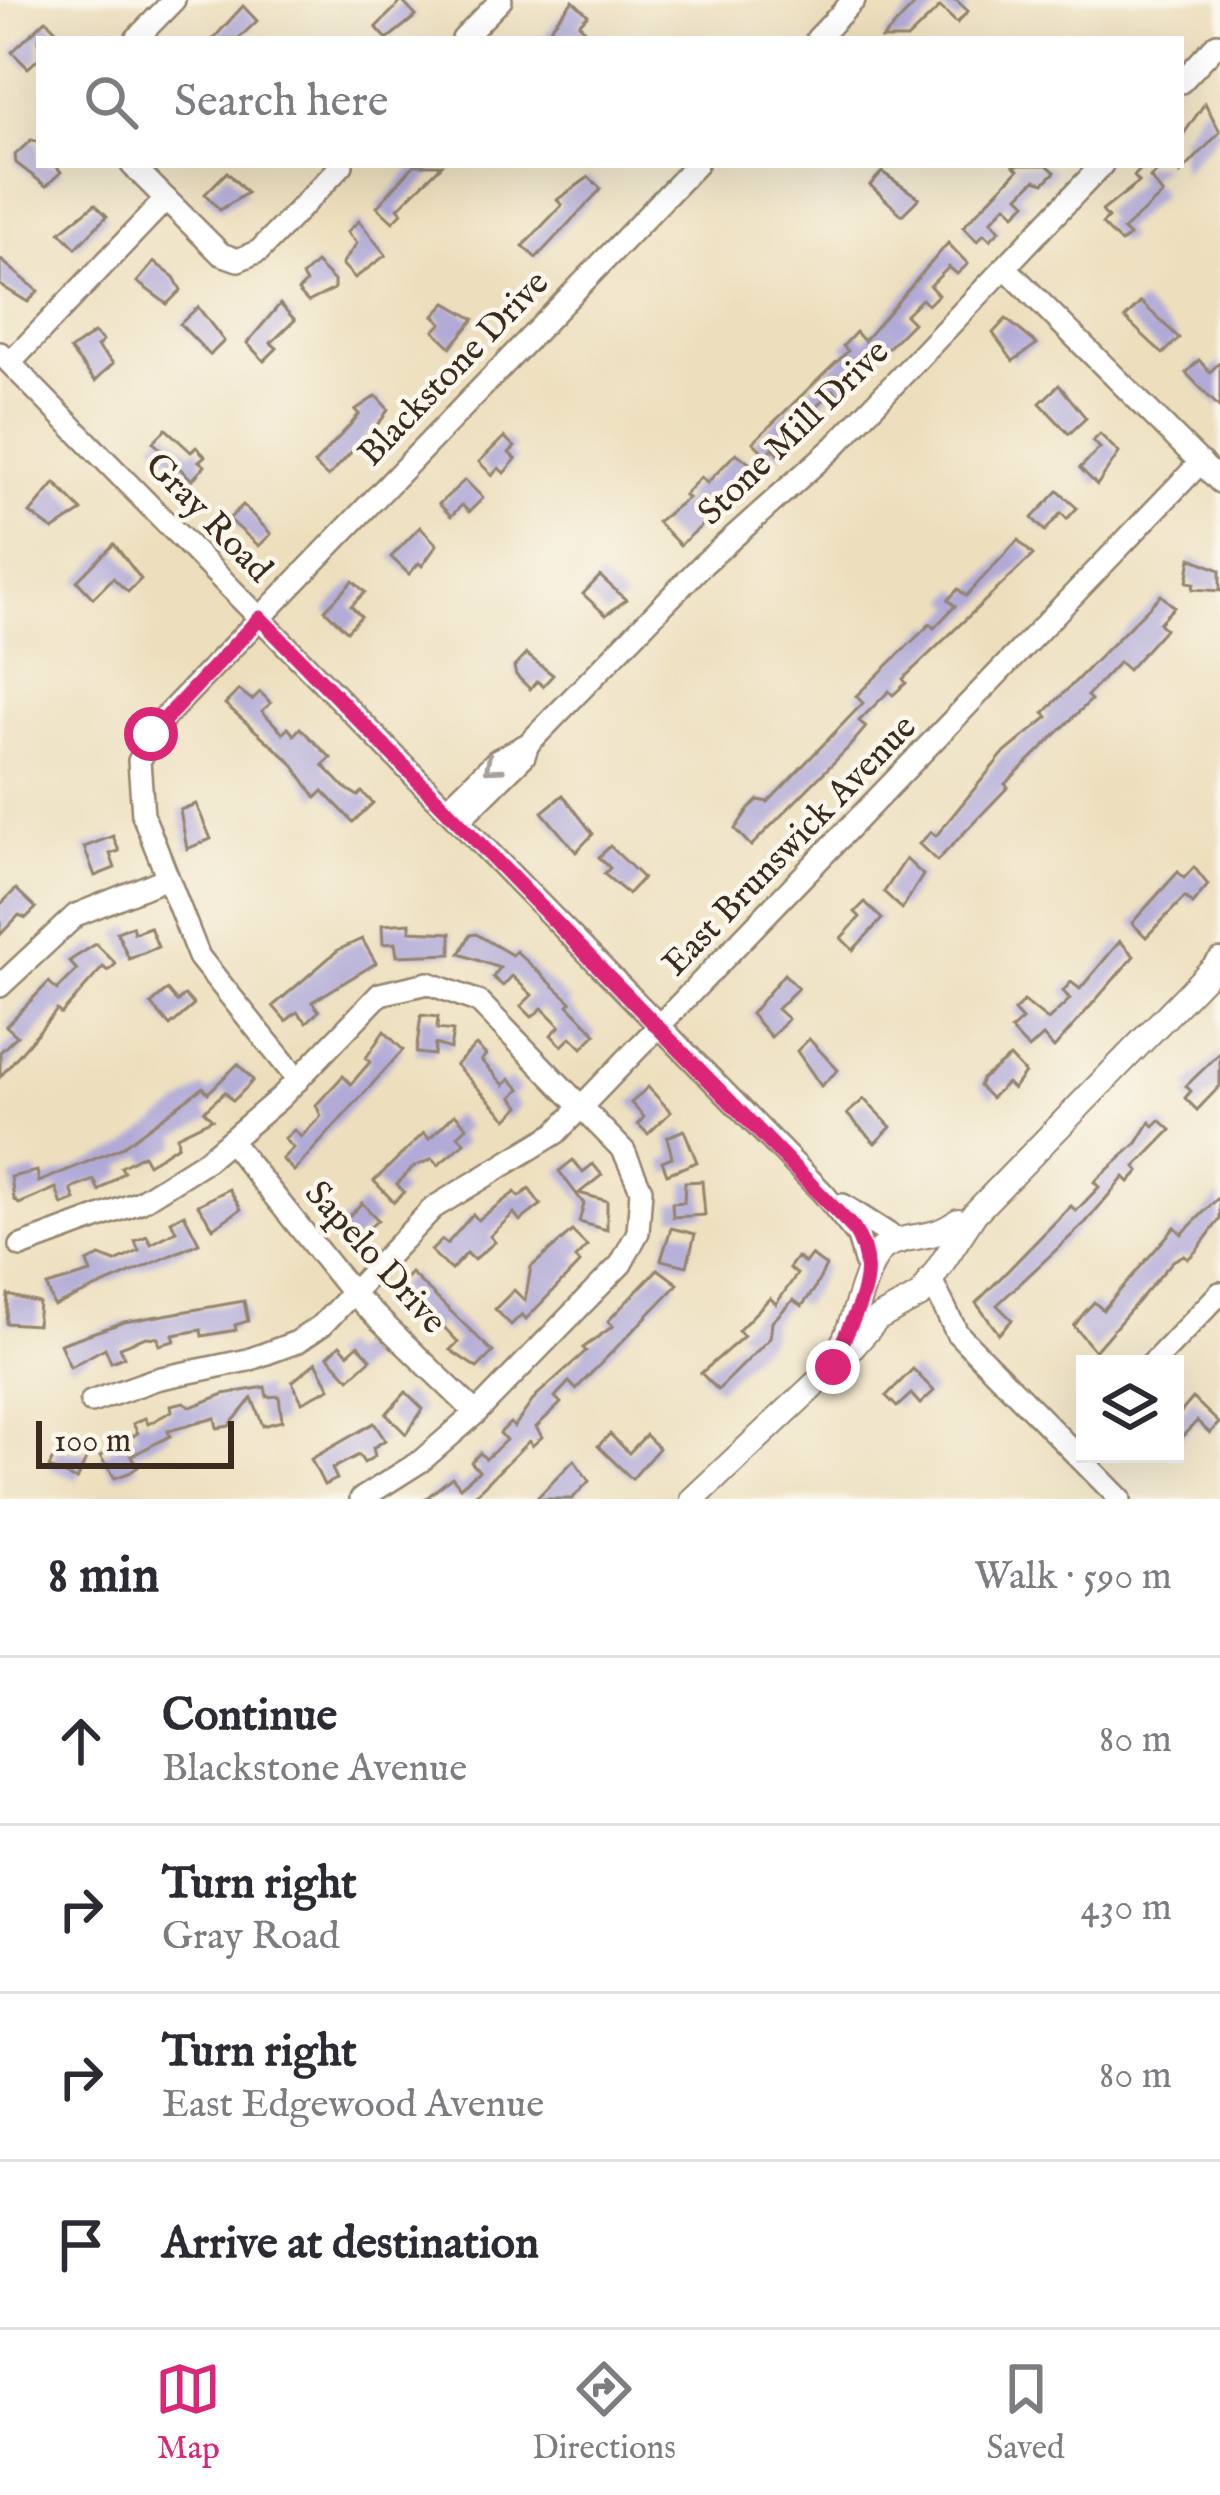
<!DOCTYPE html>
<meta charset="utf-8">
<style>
:root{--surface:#fff;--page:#f7f7f7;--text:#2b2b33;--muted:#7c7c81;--line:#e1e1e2;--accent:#db2777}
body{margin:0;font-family:"IM FELL English",serif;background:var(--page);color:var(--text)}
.controls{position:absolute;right:36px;bottom:36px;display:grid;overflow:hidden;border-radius:0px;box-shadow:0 12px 48px #0002}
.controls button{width:108px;height:108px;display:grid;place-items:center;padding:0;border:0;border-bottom:3px solid var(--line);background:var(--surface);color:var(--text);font:60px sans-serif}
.scale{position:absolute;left:36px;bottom:30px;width:198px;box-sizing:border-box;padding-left:12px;border:6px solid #3b2a1e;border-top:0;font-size:33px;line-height:42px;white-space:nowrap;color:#3b2a1e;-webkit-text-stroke:9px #fbf7ec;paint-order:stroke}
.stop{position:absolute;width:36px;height:36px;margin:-27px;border:9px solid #db2777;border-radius:50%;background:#fff}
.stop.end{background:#db2777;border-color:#fff;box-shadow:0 3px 12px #0008}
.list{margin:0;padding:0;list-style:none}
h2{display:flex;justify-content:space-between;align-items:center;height:156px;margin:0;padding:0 48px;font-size:51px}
h2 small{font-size:39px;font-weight:400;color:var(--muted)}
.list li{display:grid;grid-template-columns:78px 1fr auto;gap:36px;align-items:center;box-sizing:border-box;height:168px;padding:0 48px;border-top:3px solid var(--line)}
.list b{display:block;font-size:45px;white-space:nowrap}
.list p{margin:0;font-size:39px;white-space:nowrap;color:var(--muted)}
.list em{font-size:39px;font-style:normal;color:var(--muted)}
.icon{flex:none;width:66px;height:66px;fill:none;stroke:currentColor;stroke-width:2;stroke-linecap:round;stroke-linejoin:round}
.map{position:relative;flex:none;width:1220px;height:1499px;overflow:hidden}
.search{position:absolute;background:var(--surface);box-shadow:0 12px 48px #0002;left:36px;right:36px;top:36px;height:132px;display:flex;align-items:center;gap:30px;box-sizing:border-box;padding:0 42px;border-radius:0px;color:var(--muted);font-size:45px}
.sheet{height:828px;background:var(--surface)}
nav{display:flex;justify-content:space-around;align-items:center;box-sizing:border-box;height:168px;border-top:3px solid var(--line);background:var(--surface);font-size:33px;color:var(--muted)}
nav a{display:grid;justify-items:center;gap:6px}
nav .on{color:var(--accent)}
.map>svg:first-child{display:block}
.building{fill:#b1aad7}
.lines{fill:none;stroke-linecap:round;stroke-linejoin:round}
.minor-casing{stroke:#94846e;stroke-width:26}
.major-casing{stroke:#94846e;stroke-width:28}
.minor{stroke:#fff;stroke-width:21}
.major{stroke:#fff;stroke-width:24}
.oneway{stroke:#a79f9a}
.route{stroke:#db2777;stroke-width:15}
.labels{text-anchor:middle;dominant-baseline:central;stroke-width:9;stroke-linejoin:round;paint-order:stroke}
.street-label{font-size:36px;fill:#3b2a1e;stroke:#fbf7ec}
</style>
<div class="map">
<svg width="1220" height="1499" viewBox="0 0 1220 1499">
<rect width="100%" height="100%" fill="#fbf7ec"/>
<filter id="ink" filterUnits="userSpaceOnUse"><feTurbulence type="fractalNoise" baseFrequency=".00833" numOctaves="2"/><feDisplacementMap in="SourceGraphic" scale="24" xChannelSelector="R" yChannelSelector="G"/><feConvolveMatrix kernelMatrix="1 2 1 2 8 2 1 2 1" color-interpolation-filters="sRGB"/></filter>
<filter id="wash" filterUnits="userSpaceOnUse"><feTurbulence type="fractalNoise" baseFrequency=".004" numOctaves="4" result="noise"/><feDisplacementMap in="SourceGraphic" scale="48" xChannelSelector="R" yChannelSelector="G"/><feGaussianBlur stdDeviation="2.7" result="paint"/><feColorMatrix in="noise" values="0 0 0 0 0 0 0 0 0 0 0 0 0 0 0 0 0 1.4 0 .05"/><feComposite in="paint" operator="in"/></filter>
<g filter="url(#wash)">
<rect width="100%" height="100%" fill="#eddfbd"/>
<g id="blocks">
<g class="building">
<polygon points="919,0 956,0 968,11 957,23 940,7 907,39 882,39"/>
<polygon points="402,1 416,16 387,39 376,27"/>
<polygon points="573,1 588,15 579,24 588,33 582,39 571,33 565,39 541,39"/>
<polygon points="243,6 257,21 238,39 213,39"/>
<polygon points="46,20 65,39 39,39 39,58 28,68 12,52"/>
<polygon points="1205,103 1220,132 1181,173 1181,138"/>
<polygon points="31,140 39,142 39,165 55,165 61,172 46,186 16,163 15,155"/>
<polygon points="414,165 442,165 398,208 402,213 393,222 377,207"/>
<polygon points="1013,165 1047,165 1055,172 1044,183 1035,180 1019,196 1026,203 1015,214 1006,205 991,221 1000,230 990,240 984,234 977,241 963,227 1018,170"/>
<polygon points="1145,165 1164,165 1150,178 1163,194 1123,230 1129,236 1121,243 1102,224 1108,218 1102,211 1139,182 1134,176"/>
<polygon points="227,172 247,193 220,210 205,194"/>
<polygon points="882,172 919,198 902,215 870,185"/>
<polygon points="589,177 601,189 536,258 523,246 562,205 557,200"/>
<polygon points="95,204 107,216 76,248 60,232"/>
<polygon points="359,221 386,255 355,278 342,264 357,243 347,232"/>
<polygon points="948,243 968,264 957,274 949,267 930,286 938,295 928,305 922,299 905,315 913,323 870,366 865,360 845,380 851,386 840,397 833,390 814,409 823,417 813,427 805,420 786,440 791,445 780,456 773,448 766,455 753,442 848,351 843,346 856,332 864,341"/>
<polygon points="0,259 38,291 28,302 0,285"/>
<polygon points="154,262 174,277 181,290 167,304 137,282"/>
<polygon points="316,263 334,281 334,289 308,302 298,291 306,283 302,276"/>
<polygon points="1141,302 1179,338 1163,354 1125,318"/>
<polygon points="446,303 474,319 451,347 434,331 442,323 434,316"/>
<polygon points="280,304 295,320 271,343 277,348 264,361 247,343"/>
<polygon points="198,307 224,341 210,355 180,324"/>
<polygon points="1006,319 1037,344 1013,361 993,333"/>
<polygon points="94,333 103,341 97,347 113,363 95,381 70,350"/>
<polygon points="1199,360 1210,372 1220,362 1220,408 1186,373"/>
<polygon points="1059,385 1086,418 1069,434 1040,403"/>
<polygon points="376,396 388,409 383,418 328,477 314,464 352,423 359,414 355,410"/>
<polygon points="166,429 191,452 196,447 205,456 199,461 205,466 192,480 153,442"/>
<polygon points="1100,434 1119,453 1097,485 1080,468 1100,448 1093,441"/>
<polygon points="504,437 515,447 509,453 516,459 504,473 499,468 492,475 479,462"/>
<polygon points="736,453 760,471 747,485 738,481 722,497 727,503 680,545 657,522 688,498 684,495 701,477 707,483"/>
<polygon points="465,480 483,498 469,512 462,505 451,516 439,504"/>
<polygon points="55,483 82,511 53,530 30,513"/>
<polygon points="1058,491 1077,508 1067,519 1061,513 1045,531 1032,518"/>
<polygon points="243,505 271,534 259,546 229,519"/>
<polygon points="420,527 437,545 422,566 419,563 409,574 391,557"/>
<polygon points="1018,540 1033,555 903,679 906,683 893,695 889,691 859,721 866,727 849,747 751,846 735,829 748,810 758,800 768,802 863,703 856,696 930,624 934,628 955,606 948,600 958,589 966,596"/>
<polygon points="114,544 141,579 128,592 113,578 93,598 77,581"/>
<polygon points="1191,558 1220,570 1220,591 1193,589 1194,583 1187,582"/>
<polygon points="600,576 626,600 606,615 583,594"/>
<polygon points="353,581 365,592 351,606 361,616 347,631 325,610"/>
<polygon points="1161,595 1174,607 1159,623 1165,629 1128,670 1119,662 1087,696 1091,700 1005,784 1008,787 937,861 919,844 931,832 936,836 1002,755 1048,717 1044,713"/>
<polygon points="526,654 553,675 543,686 537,681 530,689 516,675 514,667"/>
<polygon points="239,690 252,700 260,692 271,703 262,711 283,733 288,728 294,735 300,728 331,758 323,765 344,787 358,796 362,792 373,803 353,822 323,791 316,798 291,762 225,704"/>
<polygon points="563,795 593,834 576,852 542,812"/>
<polygon points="196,804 211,839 187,849 180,810"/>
<polygon points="113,836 119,851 110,854 115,868 95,876 84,847"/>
<polygon points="610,846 643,878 628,894 604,874 610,868 599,857"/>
<polygon points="906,859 923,875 902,909 884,892"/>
<polygon points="1194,867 1208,885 1192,904 1185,897 1146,937 1132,923 1178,872 1184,878"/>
<polygon points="16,889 36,908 26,918 19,915 0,935 0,905"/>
<polygon points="865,902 882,919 853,950 841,938 860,917 855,912"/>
<polygon points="410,923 410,931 451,933 451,954 397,956 395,943 383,944 382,925"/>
<polygon points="132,926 134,933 150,927 158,947 129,959 117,932"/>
<polygon points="476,934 512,955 516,951 571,1002 568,1005 596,1034 582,1048 571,1037 562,1046 551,1035 560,1026 542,1008 532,1017 521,1006 532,995 512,976 503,986 493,977 500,968 460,954 470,935"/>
<polygon points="362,939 376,963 312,1002 319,1011 307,1022 297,1012 286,1021 273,1006 338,950"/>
<polygon points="1120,941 1134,956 1054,1048 1043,1036 1029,1049 1011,1030 1022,1020 1014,1011 1024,1001 1048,1020 1070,999 1063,991 1071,982 1080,989"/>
<polygon points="96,944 116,964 108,971 103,967 61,1014 57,1010 0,1077 0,1052 17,1036 6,1026 49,982 57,990 77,970 69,961"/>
<polygon points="784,974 798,988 777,1009 788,1019 771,1037 751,1014"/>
<polygon points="167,990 177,1002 185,995 194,1005 170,1026 151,1004"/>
<polygon points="421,1015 438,1017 437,1029 453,1031 450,1049 435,1044 434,1055 416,1053"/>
<polygon points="384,1031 403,1050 294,1171 282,1159 293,1148 284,1139 294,1130 301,1137 321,1116 316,1105 343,1076 351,1084 370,1062 366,1058"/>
<polygon points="809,1039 838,1070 821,1086 797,1051"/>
<polygon points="476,1045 486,1055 481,1060 504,1085 510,1079 520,1089 512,1097 520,1106 507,1119 456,1065"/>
<polygon points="1220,1053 1220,1086 1197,1110 1185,1098 1191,1091 1186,1086"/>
<polygon points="1010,1057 1025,1073 1013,1089 1007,1083 991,1098 979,1086 982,1079"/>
<polygon points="238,1064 253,1080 248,1086 233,1101 225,1092 204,1111 212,1119 177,1136 178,1145 163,1155 148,1164 143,1155 121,1167 124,1172 99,1191 94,1180 71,1189 75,1200 62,1205 56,1188 19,1204 14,1199 11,1177 37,1171 39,1182 121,1148 203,1087 208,1093"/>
<polygon points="648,1087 671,1112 648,1134 638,1124 644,1117 631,1103"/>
<polygon points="864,1099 891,1127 875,1143 847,1114"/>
<polygon points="455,1114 467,1127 458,1136 465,1143 438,1165 432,1159 413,1167 397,1184 404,1192 394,1202 374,1181 424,1133 429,1139"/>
<polygon points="1160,1120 1171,1130 1135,1167 1139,1171 1129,1182 1124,1177 1086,1222 997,1305 1012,1320 999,1334 976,1303 1071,1206 1076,1211 1099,1187 1094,1182 1137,1143 1150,1122 1154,1126"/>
<polygon points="684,1130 697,1162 667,1174 662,1161 672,1157 667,1137"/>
<polygon points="573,1160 583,1172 593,1164 602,1175 579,1193 607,1201 607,1230 579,1222 584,1204 559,1171"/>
<polygon points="702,1181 705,1215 673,1217 672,1203 684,1202 685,1182"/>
<polygon points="229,1189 241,1209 213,1228 198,1205"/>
<polygon points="529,1189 541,1205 520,1221 514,1213 490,1236 495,1242 474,1260 467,1253 451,1270 431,1251 442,1240 447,1244 473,1214 478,1220 515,1192 519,1197"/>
<polygon points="1220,1196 1220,1219 1197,1250 1188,1259 1184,1255 1173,1261 1095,1351 1074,1326 1084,1313 1094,1302 1103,1310 1175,1227 1182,1234"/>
<polygon points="362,1203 378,1220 352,1243 337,1228"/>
<polygon points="184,1214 199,1243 54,1306 47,1286 91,1273 87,1262 100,1256 115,1262 139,1251 135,1241 147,1236 151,1244 176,1231 171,1221"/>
<polygon points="671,1228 695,1234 687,1266 661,1260"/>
<polygon points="572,1231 587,1246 575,1258 580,1263 526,1319 522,1314 511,1325 495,1309 514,1290 525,1301 531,1267"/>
<polygon points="811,1255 826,1266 814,1290 802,1306 793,1300 772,1322 770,1338 718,1390 701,1373 744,1336 738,1331 770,1298 776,1304 797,1274 789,1268 797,1257 805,1263"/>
<polygon points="658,1269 678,1284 576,1389 569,1382 555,1397 561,1403 536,1427 542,1437 532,1446 529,1441 471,1499 425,1499 452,1477 460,1487 479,1471 471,1462 480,1453 486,1459 506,1440 500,1433 510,1423 514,1427 536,1396 586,1351 583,1348 613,1326 608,1321"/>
<polygon points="411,1273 493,1352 477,1368 450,1350 458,1342 440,1323 431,1332 405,1306 408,1298 397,1288"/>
<polygon points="8,1295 39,1303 37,1325 6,1323"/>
<polygon points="244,1301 248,1321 235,1325 236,1330 202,1336 201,1330 173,1335 175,1341 159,1345 158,1338 146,1337 120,1347 124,1357 111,1362 105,1348 70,1367 60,1344 124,1322"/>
<polygon points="340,1345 348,1354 358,1345 371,1359 349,1379 328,1356"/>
<polygon points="316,1362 330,1388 302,1402 292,1382"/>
<polygon points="913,1369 934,1391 920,1404 911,1394 897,1407 886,1396"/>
<polygon points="265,1387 267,1397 279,1396 282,1421 263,1426 252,1398 229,1426 217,1428 215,1418 168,1431 170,1436 131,1456 138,1467 129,1473 115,1478 100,1456 138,1433 133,1424 145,1418 148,1424 172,1411 171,1405 184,1402 191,1407 224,1394"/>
<polygon points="406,1392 423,1409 406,1434 386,1414"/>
<polygon points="1193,1398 1219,1423 1210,1433 1197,1421 1175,1444 1175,1419"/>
<polygon points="374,1423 385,1440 373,1448 375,1456 364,1463 359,1455 332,1469 337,1479 324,1485 311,1459"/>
<polygon points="610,1434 629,1453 646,1435 659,1448 632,1479 598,1446"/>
<polygon points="57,1448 88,1454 77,1480 49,1468"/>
<polygon points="574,1460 589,1481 572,1499 536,1499"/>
</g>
</g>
</g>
<g filter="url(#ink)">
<use href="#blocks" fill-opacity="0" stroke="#94846e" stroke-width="3"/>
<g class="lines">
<g class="minor-casing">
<g id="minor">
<polyline points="136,39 174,0"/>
<polyline points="463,39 501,0"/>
<polyline points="817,39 854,0"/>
<polyline points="1181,82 1217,44"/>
<polyline points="132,165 221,254 238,260 259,251 342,165"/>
<polyline points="1005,267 1220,482"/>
<polyline points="0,353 823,1193 858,1236 868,1272"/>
<polyline points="10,363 166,199"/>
<polyline points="528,744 701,566 834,447 1102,165"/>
<polyline points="447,809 497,760 528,744 524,756 458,821"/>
<polyline points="0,986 76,915 167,878"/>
<polyline points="298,1080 199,957 143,815 139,761 163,719 696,165"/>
<polyline points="231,1142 353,1294 476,1413"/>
<polyline points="843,1205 901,1242"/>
<polyline points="21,1246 140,1202 207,1160 281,1097 380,994 428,983 479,1002 624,1151 641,1190 638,1232 621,1264 476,1413 421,1461 361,1499"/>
<polyline points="930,1278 957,1333 1120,1499"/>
<polyline points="1152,1364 1220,1293"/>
<polyline points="91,1402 156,1379 248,1360 297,1342 322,1325 433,1208 556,1133 1201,462"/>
</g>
</g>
<g class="major-casing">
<g id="major">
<path d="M843 1343C856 1319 866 1257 886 1246 911 1232 931 1242 958 1221"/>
<polyline points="693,1499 843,1358 877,1319 921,1295 975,1213 1220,961"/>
</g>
</g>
<use href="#minor" class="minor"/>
<use href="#major" class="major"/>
</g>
<defs><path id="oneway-chevron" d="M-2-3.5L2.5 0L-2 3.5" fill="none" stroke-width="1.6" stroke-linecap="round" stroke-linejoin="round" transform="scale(3)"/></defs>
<use class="oneway" href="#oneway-chevron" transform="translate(492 766) rotate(140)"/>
</g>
<g class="lines" filter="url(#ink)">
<path class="route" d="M151 734 260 618 853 1228C887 1279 848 1318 833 1367"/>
</g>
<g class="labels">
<g class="street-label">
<text transform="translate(454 369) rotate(-46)">Blackstone Drive</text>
<text transform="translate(794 433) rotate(-44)">Stone Mill Drive</text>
<text transform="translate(208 518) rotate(46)">Gray Road</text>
<text transform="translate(790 846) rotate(-46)">East Brunswick Avenue</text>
<text transform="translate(375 1258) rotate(48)">Sapelo Drive</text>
</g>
</g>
</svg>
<div class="controls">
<button><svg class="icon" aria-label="layers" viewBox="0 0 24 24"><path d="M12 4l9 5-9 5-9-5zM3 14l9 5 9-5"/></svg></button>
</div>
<div class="scale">100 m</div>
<div class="stop" style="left:151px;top:734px"></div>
<div class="stop end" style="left:833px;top:1367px"></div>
<div class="search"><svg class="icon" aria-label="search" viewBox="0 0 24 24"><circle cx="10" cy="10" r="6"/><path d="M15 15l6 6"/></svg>Search here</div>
</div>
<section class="sheet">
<h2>8 min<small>Walk · 590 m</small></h2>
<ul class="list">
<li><svg class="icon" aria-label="ahead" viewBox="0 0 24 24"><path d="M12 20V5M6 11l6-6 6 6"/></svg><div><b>Continue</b><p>Blackstone Avenue</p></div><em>80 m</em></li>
<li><svg class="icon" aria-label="right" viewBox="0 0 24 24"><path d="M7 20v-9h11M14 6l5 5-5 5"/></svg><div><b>Turn right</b><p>Gray Road</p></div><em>430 m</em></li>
<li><svg class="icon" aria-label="right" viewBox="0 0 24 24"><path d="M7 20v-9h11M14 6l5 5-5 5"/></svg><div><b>Turn right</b><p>East Edgewood Avenue</p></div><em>80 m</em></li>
<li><svg class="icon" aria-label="arrive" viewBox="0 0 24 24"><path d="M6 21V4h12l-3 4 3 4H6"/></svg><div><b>Arrive at destination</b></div></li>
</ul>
</section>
<nav>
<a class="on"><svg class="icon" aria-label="map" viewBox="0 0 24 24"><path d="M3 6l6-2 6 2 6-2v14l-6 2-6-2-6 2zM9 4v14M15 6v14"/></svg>Map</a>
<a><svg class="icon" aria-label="directions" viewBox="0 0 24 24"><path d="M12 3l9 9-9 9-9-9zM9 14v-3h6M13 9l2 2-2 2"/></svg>Directions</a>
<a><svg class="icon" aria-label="saved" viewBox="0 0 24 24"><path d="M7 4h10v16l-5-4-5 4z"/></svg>Saved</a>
</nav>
